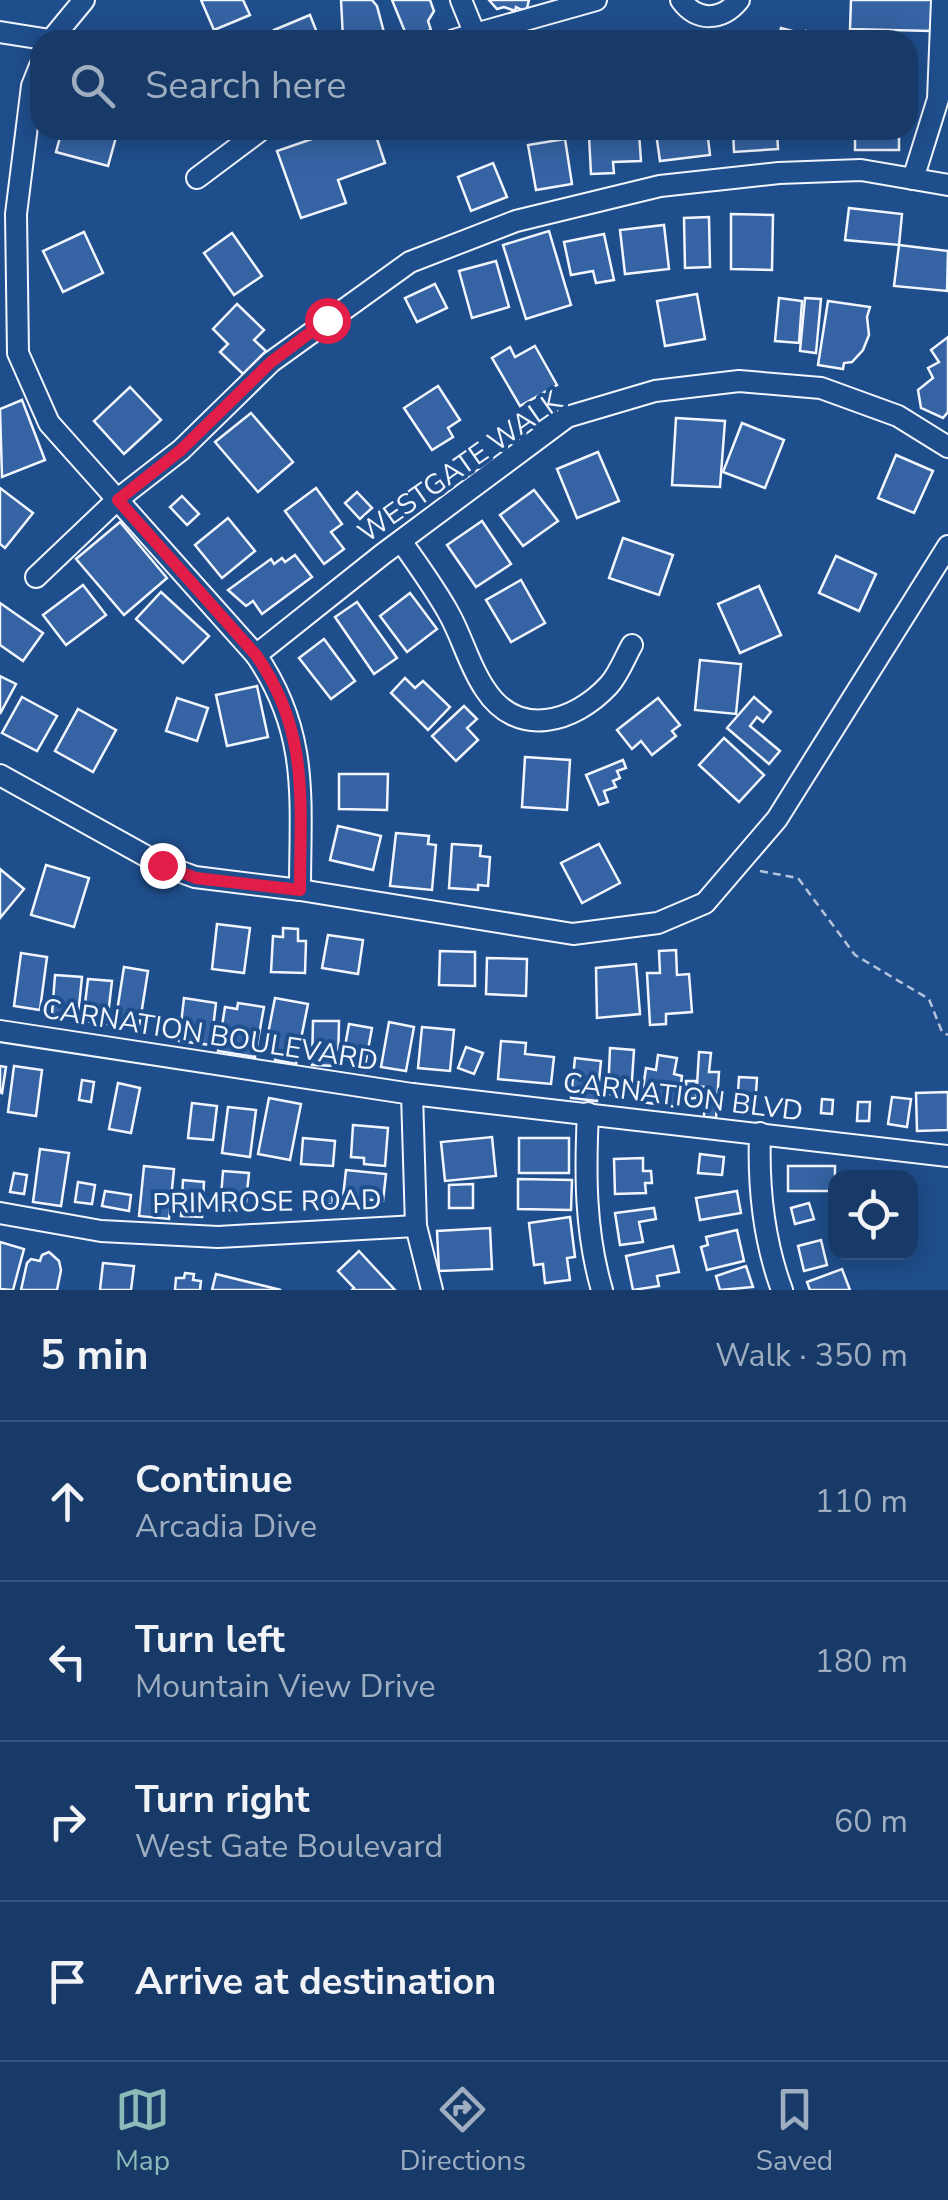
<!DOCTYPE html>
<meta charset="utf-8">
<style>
:root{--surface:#173a69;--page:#244571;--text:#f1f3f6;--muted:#9eadc0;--line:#36547d;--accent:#8bbbb9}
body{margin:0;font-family:"Nunito Sans",sans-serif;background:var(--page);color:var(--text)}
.controls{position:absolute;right:30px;bottom:30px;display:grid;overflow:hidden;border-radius:20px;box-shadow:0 5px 25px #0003}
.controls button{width:90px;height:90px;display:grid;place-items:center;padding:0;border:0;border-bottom:2px solid var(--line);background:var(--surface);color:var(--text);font:50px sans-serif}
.stop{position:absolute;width:30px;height:30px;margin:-22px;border:8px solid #e11d48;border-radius:50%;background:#fff}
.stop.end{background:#e11d48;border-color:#fff;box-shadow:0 2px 10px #0008}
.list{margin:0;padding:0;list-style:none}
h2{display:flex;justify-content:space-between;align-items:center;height:130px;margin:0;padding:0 40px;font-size:42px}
h2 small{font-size:32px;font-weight:400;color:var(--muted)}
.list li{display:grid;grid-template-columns:65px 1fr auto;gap:30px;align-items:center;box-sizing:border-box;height:160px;padding:0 40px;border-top:2px solid var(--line)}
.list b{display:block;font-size:38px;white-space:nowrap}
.list p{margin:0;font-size:32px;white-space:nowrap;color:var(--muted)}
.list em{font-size:32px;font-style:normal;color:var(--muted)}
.icon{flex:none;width:55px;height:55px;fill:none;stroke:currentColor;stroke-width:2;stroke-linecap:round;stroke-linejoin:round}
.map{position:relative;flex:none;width:948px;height:1290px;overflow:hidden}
.search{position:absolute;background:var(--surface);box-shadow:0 5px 25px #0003;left:30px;right:30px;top:30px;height:110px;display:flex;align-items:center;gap:25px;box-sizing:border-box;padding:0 35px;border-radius:30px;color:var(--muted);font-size:38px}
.sheet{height:770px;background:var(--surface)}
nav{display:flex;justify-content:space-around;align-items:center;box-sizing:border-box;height:140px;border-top:2px solid var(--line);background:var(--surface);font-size:28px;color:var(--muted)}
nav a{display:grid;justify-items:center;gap:5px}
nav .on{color:var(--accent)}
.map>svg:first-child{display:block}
.building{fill:#3563a3;stroke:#f2f6ff;stroke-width:2.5}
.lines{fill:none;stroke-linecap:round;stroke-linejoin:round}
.minor-casing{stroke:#f2f6ff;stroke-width:24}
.path{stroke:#b3c4dc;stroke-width:2.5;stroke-dasharray:8 5;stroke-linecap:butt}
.minor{stroke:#1f4e8c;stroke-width:20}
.route{stroke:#e11d48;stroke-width:12}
.labels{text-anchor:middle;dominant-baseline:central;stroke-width:8;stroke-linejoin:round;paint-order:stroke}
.street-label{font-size:28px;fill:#f2f6ff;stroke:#1f4e8c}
</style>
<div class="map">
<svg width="948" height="1290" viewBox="0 0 948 1290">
<rect width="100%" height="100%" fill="#1f4e8c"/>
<g class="building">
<polygon points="201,0 243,0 250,15 214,30"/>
<polygon points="341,0 372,0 377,6 386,40 343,38"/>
<polygon points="392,0 430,0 434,11 428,21 431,30 408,39"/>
<polygon points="489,0 529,0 526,12 516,7 515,11 504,7 497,9"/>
<polygon points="851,0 932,0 931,31 850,29"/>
<polygon points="310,15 320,40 278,40 274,30"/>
<polygon points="781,28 803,34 802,40 778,40"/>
<polygon points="806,31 832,38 831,40 804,40"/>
<polygon points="62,130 118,130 108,166 56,152"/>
<polygon points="338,130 374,130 385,163 338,180 346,203 301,218 277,151"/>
<polygon points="678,130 707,130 710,155 660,161 656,133"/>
<polygon points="733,130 777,130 778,149 734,152"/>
<rect x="855" y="130" width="44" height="20"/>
<polygon points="639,133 641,161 613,162 614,173 591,174 589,136"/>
<polygon points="565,139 572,184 536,190 528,145"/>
<polygon points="493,163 507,197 471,211 458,177"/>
<polygon points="849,208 902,214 899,245 845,240"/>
<polygon points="731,214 773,215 772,270 731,269"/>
<polygon points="709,217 710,267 685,268 684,218"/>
<polygon points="664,225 669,269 625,274 620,230"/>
<polygon points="549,231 571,305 526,319 503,245"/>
<polygon points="84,232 103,273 63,292 43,251"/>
<polygon points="232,233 262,276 234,295 204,253"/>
<polygon points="604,234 614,280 596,283 593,271 571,275 564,242"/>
<polygon points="899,245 948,251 947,291 894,286"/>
<polygon points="496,261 509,307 472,318 459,271"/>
<polygon points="435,284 447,308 417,322 405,298"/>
<polygon points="697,294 705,339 665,346 657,301"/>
<polygon points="779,298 802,301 799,343 775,341"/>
<polygon points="805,298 821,299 816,353 800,351"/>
<polygon points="828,301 870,307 867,317 869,335 863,350 852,362 844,363 843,369 818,365"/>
<polygon points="237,304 264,330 254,340 266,351 243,374 220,352 228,344 213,329"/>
<polygon points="948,337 948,412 943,418 921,408 918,390 933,378 928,368 939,362 931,350"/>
<polygon points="535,346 557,385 520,406 492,358 510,347 515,357"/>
<polygon points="438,386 460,420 448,428 453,437 432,450 404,408"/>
<polygon points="130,387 161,420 124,454 94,421"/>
<polygon points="22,400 45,460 2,477 0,409"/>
<polygon points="251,413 293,462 258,492 215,442"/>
<polygon points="676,418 725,421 720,487 672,485"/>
<polygon points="742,423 784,440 765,488 723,472"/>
<polygon points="598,452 619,501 577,518 557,469"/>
<polygon points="896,455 933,471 914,513 878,498"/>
<polygon points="0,488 33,513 5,548 0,544"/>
<polygon points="316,488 342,524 331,532 344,549 324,564 285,511"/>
<polygon points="534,490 558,521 523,546 500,515"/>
<polygon points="357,492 372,508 360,519 345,503"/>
<polygon points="182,496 199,514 187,525 170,507"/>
<polygon points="228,518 255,551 222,578 195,545"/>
<polygon points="482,521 511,564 476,587 447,545"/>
<polygon points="120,522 167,578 124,615 76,559"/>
<polygon points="623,538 673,555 659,595 609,578"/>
<polygon points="295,555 312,577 262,614 253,601 246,606 228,590 271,559 274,564 282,558 285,562"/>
<polygon points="836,556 876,574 859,611 819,593"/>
<polygon points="521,580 545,623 511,642 486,600"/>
<polygon points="83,585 106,615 66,645 43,615"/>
<polygon points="759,586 781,635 740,653 718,604"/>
<polygon points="161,592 209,636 183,663 136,619"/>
<polygon points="410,593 437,629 407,652 380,616"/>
<polygon points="357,602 397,658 374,674 335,617"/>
<polygon points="0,603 43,633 23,661 0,645"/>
<polygon points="324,639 355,681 331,699 299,658"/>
<polygon points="700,660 741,664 736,714 695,710"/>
<polygon points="0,676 16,684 0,714"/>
<polygon points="405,678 415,688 423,681 450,707 428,730 391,693"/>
<polygon points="257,686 268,737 227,746 216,695"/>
<polygon points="22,697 57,716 37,751 2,733"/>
<polygon points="754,697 771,712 763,722 757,717 750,726 780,751 769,764 727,728"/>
<polygon points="177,698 208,708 197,741 166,731"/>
<polygon points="658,698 680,725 672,731 676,736 652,755 641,741 632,749 617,730"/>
<polygon points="464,706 477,719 467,728 478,740 456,761 432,736"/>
<polygon points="78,709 116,730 93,772 55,751"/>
<polygon points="724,738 764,775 739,802 699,765"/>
<polygon points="525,757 570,760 567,810 522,807"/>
<polygon points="623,760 626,768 617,771 620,778 613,781 616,787 604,791 608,802 599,805 586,775"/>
<polygon points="339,774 388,774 387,810 339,809"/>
<polygon points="338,826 381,836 373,870 330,860"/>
<polygon points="396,833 429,836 428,844 436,845 432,890 390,886"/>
<polygon points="452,844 481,846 480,856 490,857 488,886 478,885 478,890 449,888"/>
<polygon points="599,844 620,883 582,903 561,863"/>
<polygon points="46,865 89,878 74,927 31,915"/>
<polygon points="0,869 24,889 0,918"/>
<polygon points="217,924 250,928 244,973 212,969"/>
<polygon points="283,928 298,929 298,941 306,941 305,973 271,972 273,936 283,937"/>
<polygon points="328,935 363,940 358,974 322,968"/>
<polygon points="676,950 677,975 689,974 692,1012 666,1014 666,1024 650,1025 647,973 660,973 659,951"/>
<polygon points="440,951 475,952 475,986 439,985"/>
<polygon points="21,953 47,957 40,1010 14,1006"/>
<polygon points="487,958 527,959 526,996 486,994"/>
<polygon points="636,964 640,1014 597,1018 596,968"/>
<polygon points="124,967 148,971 139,1028 115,1024"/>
<polygon points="55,975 82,977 78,1016 52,1014"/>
<polygon points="88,979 112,981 107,1024 83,1021"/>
<polygon points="184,998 216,1003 211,1045 179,1041"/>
<polygon points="275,998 308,1004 296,1064 275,1060 276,1051 265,1049"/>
<polygon points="238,1003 264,1007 255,1057 218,1051 225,1007 237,1009"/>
<polygon points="313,1021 339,1021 338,1066 312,1065"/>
<polygon points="389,1022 414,1027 406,1071 381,1067"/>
<polygon points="349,1024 372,1028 364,1071 351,1068 353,1054 344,1052"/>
<polygon points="422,1027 454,1030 450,1071 418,1068"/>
<polygon points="501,1041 526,1043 525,1054 554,1057 551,1084 498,1079"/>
<polygon points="466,1047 483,1053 474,1074 458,1068"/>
<polygon points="610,1048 634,1050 631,1095 608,1094"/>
<polygon points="699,1052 711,1053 709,1072 719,1072 716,1118 704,1117 705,1087 697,1086"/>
<polygon points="658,1055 677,1058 674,1074 682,1076 678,1107 641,1102 646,1068 656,1070"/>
<polygon points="575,1058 601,1061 597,1101 571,1098"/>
<polygon points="0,1066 6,1067 2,1093 0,1092"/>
<polygon points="14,1066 42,1070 36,1116 8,1112"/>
<polygon points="739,1077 757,1078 755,1108 737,1107"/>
<polygon points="82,1080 94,1082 91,1102 79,1100"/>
<polygon points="686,1081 696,1081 697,1098 687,1099"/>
<polygon points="118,1083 140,1088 131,1133 109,1129"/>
<polygon points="948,1092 948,1130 917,1131 916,1093"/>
<polygon points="892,1097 911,1099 907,1127 888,1124"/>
<polygon points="269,1098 301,1104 290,1160 258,1154"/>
<polygon points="822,1099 833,1100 832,1114 821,1113"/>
<polygon points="858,1102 870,1102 869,1121 857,1121"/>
<polygon points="192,1103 217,1106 213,1140 188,1138"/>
<polygon points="228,1107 256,1110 250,1157 222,1153"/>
<polygon points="353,1125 388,1128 385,1166 364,1164 364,1158 351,1157"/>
<polygon points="492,1137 496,1176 445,1181 441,1142"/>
<polygon points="303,1138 335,1141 333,1166 301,1164"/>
<rect x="519" y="1138" width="50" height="35"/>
<polygon points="40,1149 69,1153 61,1206 33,1202"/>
<polygon points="700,1154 724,1157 722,1175 698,1173"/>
<polygon points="643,1158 643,1171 651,1171 652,1183 645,1183 646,1193 615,1194 614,1159"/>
<polygon points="144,1166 174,1169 169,1219 139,1216"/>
<rect x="788" y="1166" width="47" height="25"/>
<polygon points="346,1170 386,1174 383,1201 362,1199 361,1208 342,1206"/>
<polygon points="223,1171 249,1173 245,1212 220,1209"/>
<polygon points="14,1173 27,1175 24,1194 10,1192"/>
<polygon points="518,1179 572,1180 571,1210 518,1209"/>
<polygon points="183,1180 204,1182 202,1217 181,1216"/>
<polygon points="78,1182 95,1185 92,1204 75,1202"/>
<polygon points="473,1184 473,1208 449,1208 449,1185"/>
<polygon points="278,1189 288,1190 286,1207 277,1206"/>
<polygon points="105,1191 131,1195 129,1211 102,1206"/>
<polygon points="325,1191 332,1191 333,1205 325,1204"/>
<polygon points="737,1191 741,1213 700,1220 696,1198"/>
<polygon points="809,1203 814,1219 795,1224 791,1208"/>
<polygon points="654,1208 656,1219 639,1222 643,1242 620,1245 615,1213"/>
<polygon points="570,1217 575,1257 567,1258 570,1280 545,1283 543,1264 534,1265 529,1223"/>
<polygon points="490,1228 492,1269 439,1271 437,1231"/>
<polygon points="737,1230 744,1261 707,1270 701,1247 708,1245 706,1237"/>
<polygon points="821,1240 827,1265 804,1271 798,1246"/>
<polygon points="0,1242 24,1249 13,1290 0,1289"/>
<polygon points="673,1246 679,1272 657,1276 659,1286 633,1290 626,1256"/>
<polygon points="359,1251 395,1290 352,1290 354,1288 338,1271"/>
<polygon points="49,1252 59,1261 61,1270 57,1290 21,1290 27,1263 31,1259 40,1261 42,1255"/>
<polygon points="103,1263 134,1266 131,1290 100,1290"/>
<polygon points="746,1266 753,1287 720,1290 716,1276"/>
<polygon points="842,1269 850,1290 810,1290 807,1282"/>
<polygon points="185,1273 194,1274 193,1280 201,1281 200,1290 175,1290 176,1278 184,1278"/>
<polygon points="216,1274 281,1290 212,1290"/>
</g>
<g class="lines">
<g class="minor-casing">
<g id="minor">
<polyline points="461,0 474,32"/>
<path d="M681 0C697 22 722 21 739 0"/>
<polyline points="0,32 50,40"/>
<polyline points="51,40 84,0"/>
<polyline points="454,40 596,0"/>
<path d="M40 66 32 86 16 214 18 353 49 423 256 655C310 734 300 800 300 890"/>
<polyline points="197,178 261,130"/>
<polyline points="913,179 938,99 942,0"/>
<path d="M401 541C417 564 434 587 448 612 462 636 469 666 485 689 517 739 574 723 609 685 619 674 625 657 632 645"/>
<polyline points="36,577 118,499 181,450 271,362 410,262 516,221 660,186 779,173 861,170 948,185"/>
<polyline points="256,655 383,554 567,417 655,391 739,381 821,388 898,416 948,447"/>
<polyline points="0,775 162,865 195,877 300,890 573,934 658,923 705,903 777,819 948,546"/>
<polyline points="0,1031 412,1094 948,1156"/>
<polyline points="412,1094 416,1226 432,1290"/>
<path d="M588 1113C585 1173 585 1232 602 1290"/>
<path d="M760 1133C758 1188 763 1239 782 1290"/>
<polyline points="0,1213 101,1231 218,1237 416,1226"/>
</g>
</g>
<polyline class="path" points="760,871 798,878 855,955 929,999 942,1032 948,1035"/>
<use href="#minor" class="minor"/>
</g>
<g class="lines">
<path class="route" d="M162 865 196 878 300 890C300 801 310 732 256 655L118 500 181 450 271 362 327 320"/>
</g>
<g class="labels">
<g class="street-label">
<text transform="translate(460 467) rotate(-35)">WESTGATE WALK</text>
<text transform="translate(210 1035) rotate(9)">CARNATION BOULEVARD</text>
<text transform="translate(683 1097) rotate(7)">CARNATION BLVD</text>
<text transform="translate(267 1202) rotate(-1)">PRIMROSE ROAD</text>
</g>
</g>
</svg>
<div class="controls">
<button><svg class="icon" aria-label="locate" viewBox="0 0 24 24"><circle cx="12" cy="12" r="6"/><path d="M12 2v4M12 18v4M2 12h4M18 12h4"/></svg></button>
</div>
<div class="stop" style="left:327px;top:320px"></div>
<div class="stop end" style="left:162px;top:865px"></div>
<div class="search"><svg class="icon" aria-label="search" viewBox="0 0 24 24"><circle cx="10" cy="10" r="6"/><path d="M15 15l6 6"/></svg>Search here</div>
</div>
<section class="sheet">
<h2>5 min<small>Walk · 350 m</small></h2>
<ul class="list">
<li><svg class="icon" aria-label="ahead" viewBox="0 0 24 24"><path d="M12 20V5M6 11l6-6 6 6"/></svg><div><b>Continue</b><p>Arcadia Dive</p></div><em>110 m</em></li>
<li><svg class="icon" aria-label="left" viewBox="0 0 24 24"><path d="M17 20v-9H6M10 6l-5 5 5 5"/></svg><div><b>Turn left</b><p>Mountain View Drive</p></div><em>180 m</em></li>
<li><svg class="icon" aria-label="right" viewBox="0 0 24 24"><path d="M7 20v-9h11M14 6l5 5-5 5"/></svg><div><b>Turn right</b><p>West Gate Boulevard</p></div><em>60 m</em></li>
<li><svg class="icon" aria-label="arrive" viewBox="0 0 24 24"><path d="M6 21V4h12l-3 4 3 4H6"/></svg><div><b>Arrive at destination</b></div></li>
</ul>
</section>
<nav>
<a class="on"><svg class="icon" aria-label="map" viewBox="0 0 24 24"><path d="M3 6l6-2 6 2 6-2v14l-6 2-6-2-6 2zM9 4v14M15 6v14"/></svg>Map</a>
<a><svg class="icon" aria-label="directions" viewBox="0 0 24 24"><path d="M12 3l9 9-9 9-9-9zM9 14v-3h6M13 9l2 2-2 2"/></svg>Directions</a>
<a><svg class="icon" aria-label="saved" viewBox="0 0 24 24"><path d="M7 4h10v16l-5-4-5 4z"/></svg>Saved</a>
</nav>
